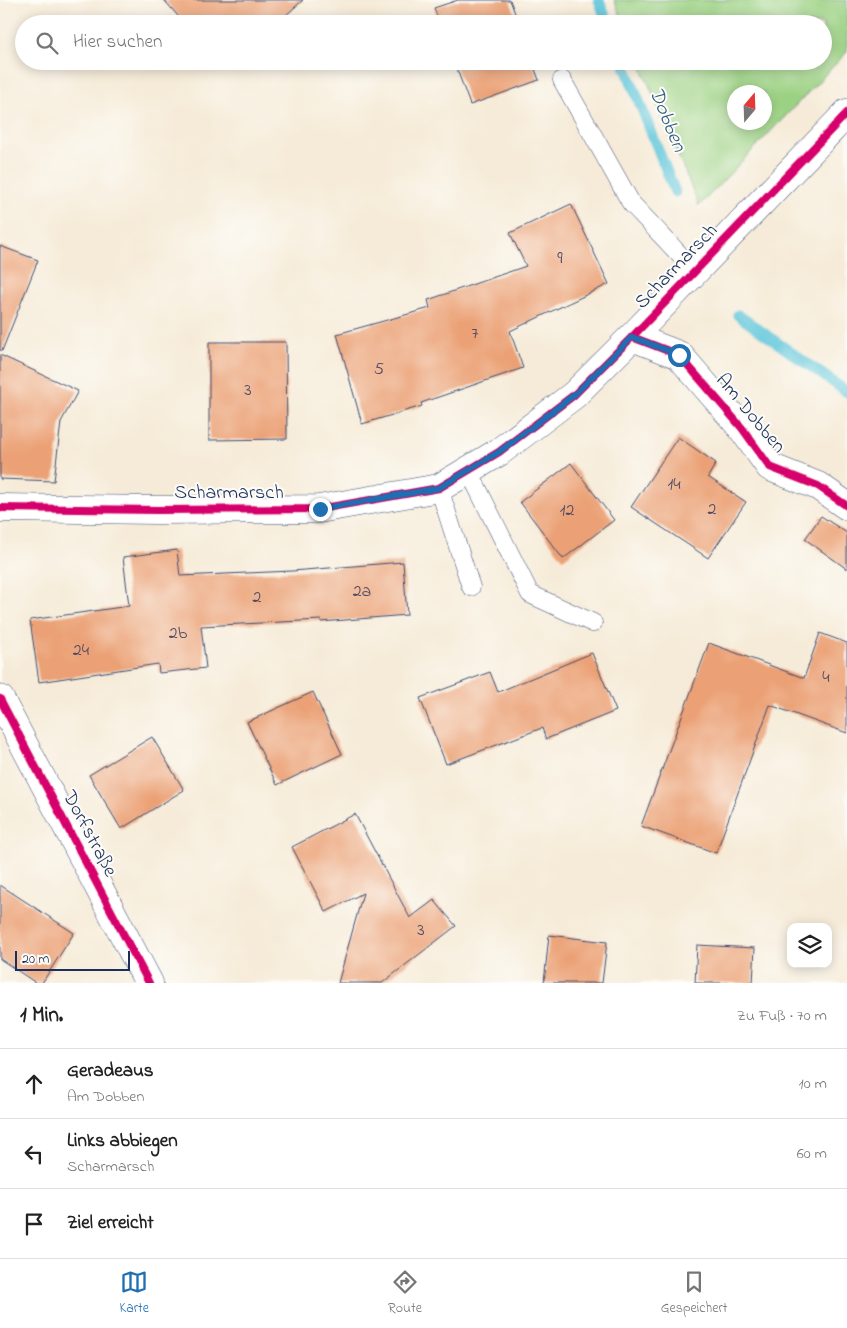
<!DOCTYPE html>
<html lang="de">
<meta charset="utf-8">
<style>
:root{--surface:#fff;--page:#f2f2f2;--text:#222;--muted:#767676;--line:#e0e0e0;--accent:#1f6fb2}
body{margin:0;font-family:"Indie Flower",sans-serif;background:var(--page);color:var(--text)}
.controls{position:absolute;right:15px;bottom:15px;display:grid;overflow:hidden;border-radius:10px;box-shadow:0 2px 12px #0003}
.controls button{width:45px;height:45px;display:grid;place-items:center;padding:0;border:0;border-bottom:1px solid var(--line);background:var(--surface);color:var(--text);font:25px sans-serif}
.compass{position:absolute;left:727px;top:85px;width:45px;height:45px;border-radius:50%;background:var(--surface);box-shadow:0 2px 12px #0003;rotate:19deg}
.scale{position:absolute;left:15px;bottom:12px;width:115px;box-sizing:border-box;padding-left:5px;border:2px solid #1b2f5e;border-top:0;font-size:14px;line-height:18px;white-space:nowrap;color:#1b2f5e;-webkit-text-stroke:4px #fdfcf7;paint-order:stroke}
.stop{position:absolute;width:15px;height:15px;margin:-11px;border:4px solid #1f6fb2;border-radius:50%;background:#fff}
.stop.end{background:#1f6fb2;border-color:#fff;box-shadow:0 1px 5px #0008}
.list{margin:0;padding:0;list-style:none}
h2{display:flex;justify-content:space-between;align-items:center;height:65px;margin:0;padding:0 20px;font-size:21px}
h2 small{font-size:16px;font-weight:400;color:var(--muted)}
.list li{display:grid;grid-template-columns:32px 1fr auto;gap:15px;align-items:center;box-sizing:border-box;height:70px;padding:0 20px;border-top:1px solid var(--line)}
.list b{display:block;font-size:19px;white-space:nowrap}
.list p{margin:0;font-size:16px;white-space:nowrap;color:var(--muted)}
.list em{font-size:16px;font-style:normal;color:var(--muted)}
.icon{flex:none;width:28px;height:28px;fill:none;stroke:currentColor;stroke-width:2;stroke-linecap:round;stroke-linejoin:round}
.map{position:relative;flex:none;width:847px;height:983px;overflow:hidden}
.search{position:absolute;background:var(--surface);box-shadow:0 2px 12px #0003;left:15px;right:15px;top:15px;height:55px;display:flex;align-items:center;gap:12px;box-sizing:border-box;padding:0 18px;border-radius:28px;color:var(--muted);font-size:19px}
.sheet{height:275px;background:var(--surface)}
nav{display:flex;justify-content:space-around;align-items:center;box-sizing:border-box;height:70px;border-top:1px solid var(--line);background:var(--surface);font-size:14px;color:var(--muted)}
nav a{display:grid;justify-items:center;gap:2px}
nav .on{color:var(--accent)}
.map>svg:first-child{display:block}
.green{fill:#9bd183;stroke:#5b8070;fill-rule:evenodd}
.lines{fill:none;stroke-linecap:round;stroke-linejoin:round}
.stream{stroke:#5ec6da;stroke-width:11}
.building{fill:#eba074}
.service-casing{stroke:#3c4b70;stroke-width:19}
.minor-casing{stroke:#3c4b70;stroke-width:29}
.service{stroke:#fff;stroke-width:18}
.minor{stroke:#fff;stroke-width:28}
.cycleway-casing{stroke:#fdfcf7;stroke-width:11}
.cycleway{stroke:#d6006c;stroke-width:8}
.route{stroke:#1f6fb2;stroke-width:6}
.labels{text-anchor:middle;dominant-baseline:central;stroke-width:4;stroke-linejoin:round;paint-order:stroke}
.number-label{font-size:18px;fill:#4f4b64}
.street-label{font-size:20px;fill:#1b2f5e;stroke:#fdfcf7}
.water-label{font-size:21px;font-style:italic;fill:#2f5c83;stroke:#fdfcf7}
</style>
<div class="map">
<svg width="847" height="983" viewBox="0 0 847 983">
<rect width="100%" height="100%" fill="#fdfcf7"/>
<filter id="ink" filterUnits="userSpaceOnUse"><feTurbulence type="fractalNoise" baseFrequency=".02" numOctaves="2"/><feDisplacementMap in="SourceGraphic" scale="10" xChannelSelector="R" yChannelSelector="G"/><feConvolveMatrix kernelMatrix="1 2 1 2 8 2 1 2 1" color-interpolation-filters="sRGB"/></filter>
<filter id="wash" filterUnits="userSpaceOnUse"><feTurbulence type="fractalNoise" baseFrequency=".0096" numOctaves="4" result="noise"/><feDisplacementMap in="SourceGraphic" scale="20" xChannelSelector="R" yChannelSelector="G"/><feGaussianBlur stdDeviation="1.12" result="paint"/><feColorMatrix in="noise" values="0 0 0 0 0 0 0 0 0 0 0 0 0 0 0 0 0 1.4 0 .05"/><feComposite in="paint" operator="in"/></filter>
<g filter="url(#wash)">
<rect width="100%" height="100%" fill="#f6ebd8"/>
<path class="green" d="M614 0H847V52L699 206 639 61H823V24H624ZM734 92H764V122H734Z"/>
<g class="lines">
<g class="stream">
<polyline points="599,0 608,24"/>
<polyline points="623,61 675,192"/>
<polyline points="738,315 847,392"/>
</g>
</g>
<g id="blocks">
<g class="building">
<polygon points="164,0 303,0 276,24 185,24"/>
<polygon points="458,0 510,0 519,24 440,24 434,8"/>
<polygon points="454,61 532,61 539,80 470,105"/>
<polygon points="571,204 609,284 510,331 523,368 421,403 422,406 362,424 337,334 430,308 428,300 526,266 510,233"/>
<polygon points="0,246 38,260 2,351 0,350"/>
<polygon points="209,342 286,342 287,439 209,440"/>
<polygon points="0,355 78,391 61,422 54,481 0,479"/>
<polygon points="678,437 716,463 708,477 746,502 708,558 631,507"/>
<polygon points="571,463 614,520 563,559 520,502"/>
<polygon points="821,516 847,533 847,569 805,539"/>
<polygon points="177,550 180,576 292,571 403,562 407,615 321,622 321,620 201,626 206,668 159,673 158,664 39,682 30,620 129,606 123,557"/>
<polygon points="820,633 847,643 847,733 770,705 716,853 641,826 709,643 804,678"/>
<polygon points="592,653 616,711 546,739 542,728 446,764 420,698 490,672 498,692"/>
<polygon points="313,692 342,754 277,785 247,722"/>
<polygon points="152,737 184,790 121,829 89,775"/>
<polygon points="355,814 410,918 434,900 456,926 382,983 338,983 363,893 326,912 292,847"/>
<polygon points="0,885 74,933 42,983 36,983 0,959"/>
<polygon points="549,935 607,942 602,983 544,983"/>
<polygon points="697,945 755,948 753,983 695,983"/>
</g>
</g>
</g>
<g filter="url(#ink)">
<use href="#blocks" fill-opacity="0" stroke="#3c4b70" stroke-width="1"/>
<g class="lines">
<g class="service-casing">
<g id="service">
<polyline points="562,80 631,203 695,271"/>
<polyline points="469,471 530,594 593,623"/>
<polyline points="439,488 471,587"/>
</g>
</g>
<g class="minor-casing">
<g id="minor">
<polyline points="632,337 679,355 742,428 770,467 818,486 847,506"/>
<polyline points="0,508 158,510 319,509 439,488 499,452 574,395 632,337 847,113"/>
<polyline points="0,699 149,983"/>
</g>
</g>
<use href="#service" class="service"/>
<use href="#minor" class="minor"/>
<g class="cycleway-casing">
<g id="cycleway">
<polyline points="632,337 679,355 742,428 770,467 818,486 847,506"/>
<polyline points="0,508 158,510 319,509 439,488 499,452 574,395 632,337 847,113"/>
<polyline points="0,699 149,983"/>
</g>
</g>
<use href="#cycleway" class="cycleway"/>
</g>
</g>
<g class="lines" filter="url(#ink)">
<polyline class="route" points="320,509 439,488 499,452 574,395 632,337 679,355"/>
</g>
<g class="labels">
<g class="number-label">
<text x="560" y="259">9</text>
<text x="475" y="334">7</text>
<text x="379" y="370">5</text>
<text x="248" y="391">3</text>
<text x="674" y="485">14</text>
<text x="712" y="510">2</text>
<text x="567" y="511">12</text>
<text x="362" y="592">2a</text>
<text x="257" y="598">2</text>
<text x="178" y="634">2b</text>
<text x="81" y="651">24</text>
<text x="826" y="678">4</text>
<text x="421" y="931">3</text>
</g>
<g class="street-label">
<text transform="translate(677 267) rotate(-46)">Scharmarsch</text>
<text transform="translate(750 414) rotate(50)">Am Dobben</text>
<text x="229" y="493">Scharmarsch</text>
<text transform="translate(89 834) rotate(62)">Dorfstraße</text>
</g>
<g class="water-label">
<text transform="translate(667 120) rotate(68)">Dobben</text>
</g>
</g>
</svg>
<div class="controls">
<button><svg class="icon" aria-label="layers" viewBox="0 0 24 24"><path d="M12 4l9 5-9 5-9-5zM3 14l9 5 9-5"/></svg></button>
</div>
<svg class="compass" viewBox="-18 -18 36 36"><path d="M0-13l5 13h-10z" fill="#e53935"/><path d="M0 13l5-13h-10z" fill="#767676"/></svg>
<div class="scale">20 m</div>
<div class="stop" style="left:679px;top:355px"></div>
<div class="stop end" style="left:320px;top:509px"></div>
<div class="search"><svg class="icon" aria-label="search" viewBox="0 0 24 24"><circle cx="10" cy="10" r="6"/><path d="M15 15l6 6"/></svg>Hier suchen</div>
</div>
<section class="sheet">
<h2>1 Min.<small>Zu Fuß · 70 m</small></h2>
<ul class="list">
<li><svg class="icon" aria-label="ahead" viewBox="0 0 24 24"><path d="M12 20V5M6 11l6-6 6 6"/></svg><div><b>Geradeaus</b><p>Am Dobben</p></div><em>10 m</em></li>
<li><svg class="icon" aria-label="left" viewBox="0 0 24 24"><path d="M17 20v-9H6M10 6l-5 5 5 5"/></svg><div><b>Links abbiegen</b><p>Scharmarsch</p></div><em>60 m</em></li>
<li><svg class="icon" aria-label="arrive" viewBox="0 0 24 24"><path d="M6 21V4h12l-3 4 3 4H6"/></svg><div><b>Ziel erreicht</b></div></li>
</ul>
</section>
<nav>
<a class="on"><svg class="icon" aria-label="map" viewBox="0 0 24 24"><path d="M3 6l6-2 6 2 6-2v14l-6 2-6-2-6 2zM9 4v14M15 6v14"/></svg>Karte</a>
<a><svg class="icon" aria-label="directions" viewBox="0 0 24 24"><path d="M12 3l9 9-9 9-9-9zM9 14v-3h6M13 9l2 2-2 2"/></svg>Route</a>
<a><svg class="icon" aria-label="saved" viewBox="0 0 24 24"><path d="M7 4h10v16l-5-4-5 4z"/></svg>Gespeichert</a>
</nav>
